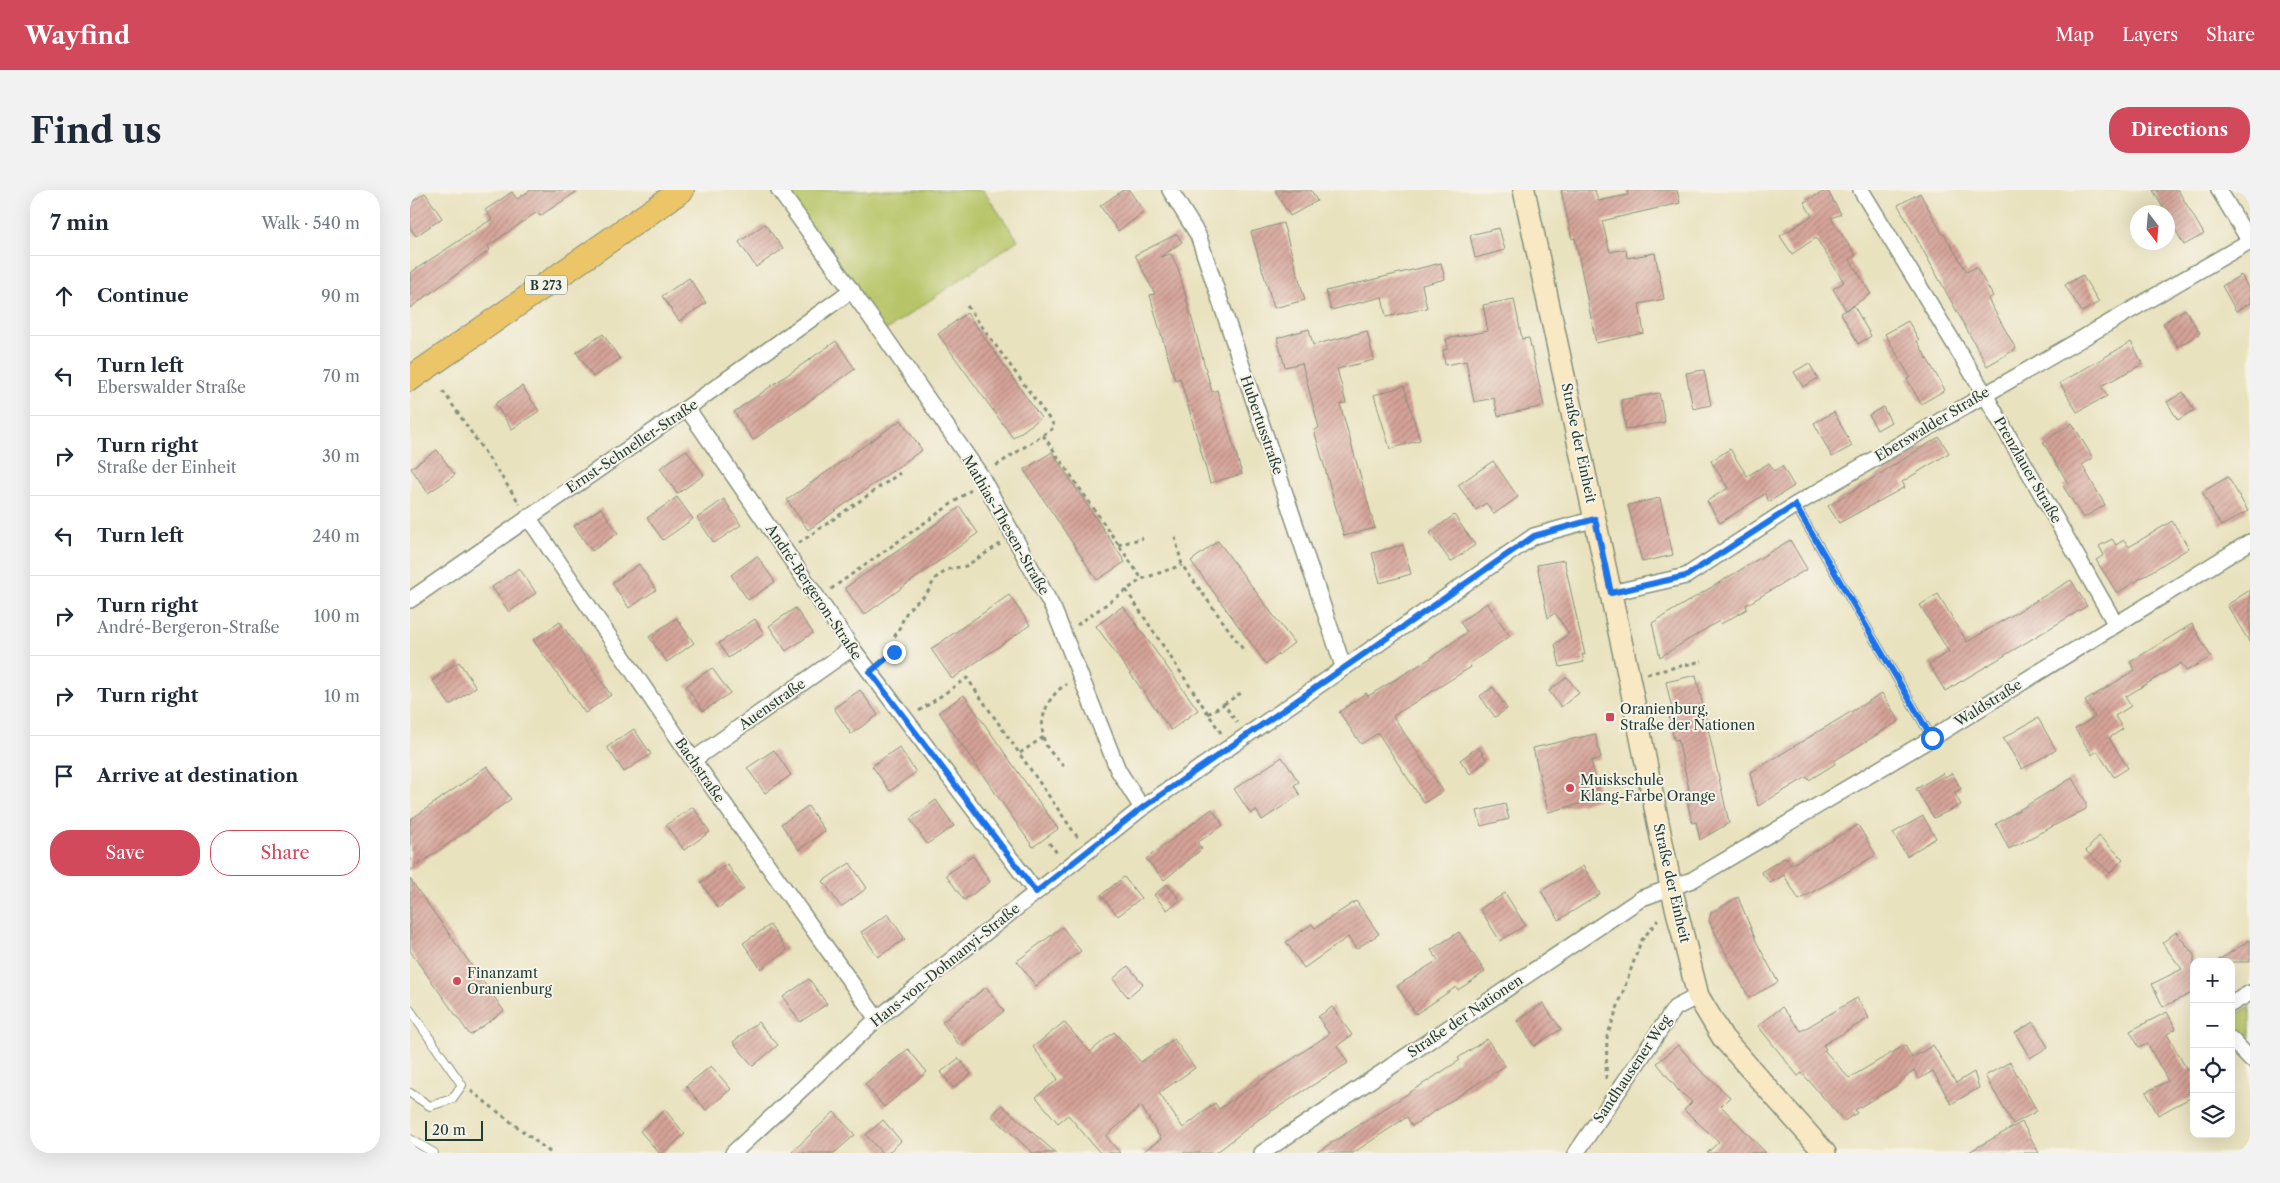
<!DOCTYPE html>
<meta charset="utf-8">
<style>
:root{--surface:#fff;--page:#f2f2f3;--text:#1f2937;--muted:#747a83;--line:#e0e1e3;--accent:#d1495b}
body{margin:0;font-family:"Libre Caslon Text",serif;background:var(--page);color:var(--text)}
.controls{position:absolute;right:15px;bottom:15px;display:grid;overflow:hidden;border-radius:10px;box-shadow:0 5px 20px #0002}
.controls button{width:45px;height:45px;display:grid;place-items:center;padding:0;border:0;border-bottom:1px solid var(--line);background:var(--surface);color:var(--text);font:25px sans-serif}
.compass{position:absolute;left:1720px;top:15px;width:45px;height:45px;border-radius:50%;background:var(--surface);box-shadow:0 5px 20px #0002;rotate:164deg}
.scale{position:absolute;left:15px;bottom:12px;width:58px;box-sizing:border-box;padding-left:5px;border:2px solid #1f3d34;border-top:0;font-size:14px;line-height:18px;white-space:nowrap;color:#1f3d34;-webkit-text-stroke:4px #f7f3e8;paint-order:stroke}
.stop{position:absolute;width:15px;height:15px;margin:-11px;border:4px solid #1a73e8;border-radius:50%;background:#fff}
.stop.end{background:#1a73e8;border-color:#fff;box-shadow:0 1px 5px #0008}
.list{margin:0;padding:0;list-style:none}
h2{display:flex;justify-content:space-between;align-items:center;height:65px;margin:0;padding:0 20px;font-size:21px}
h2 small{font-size:16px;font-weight:400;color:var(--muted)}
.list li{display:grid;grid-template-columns:32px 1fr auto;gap:15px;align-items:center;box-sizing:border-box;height:80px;padding:0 20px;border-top:1px solid var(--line)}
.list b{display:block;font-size:19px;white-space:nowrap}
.list p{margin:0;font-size:16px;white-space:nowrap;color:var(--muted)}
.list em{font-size:16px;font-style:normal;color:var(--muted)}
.actions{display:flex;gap:10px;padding:15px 20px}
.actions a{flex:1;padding:11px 0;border:1px solid var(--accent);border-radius:20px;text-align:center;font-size:18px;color:var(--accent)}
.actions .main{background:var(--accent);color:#fff}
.icon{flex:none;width:28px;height:28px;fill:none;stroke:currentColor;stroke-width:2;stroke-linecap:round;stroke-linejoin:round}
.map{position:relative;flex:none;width:1840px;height:963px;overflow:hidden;border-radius:20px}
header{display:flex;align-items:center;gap:30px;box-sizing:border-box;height:70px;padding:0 25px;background:var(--accent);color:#fff}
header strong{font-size:24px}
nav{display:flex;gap:28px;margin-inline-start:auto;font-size:18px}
.intro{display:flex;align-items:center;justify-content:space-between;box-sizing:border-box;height:120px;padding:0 30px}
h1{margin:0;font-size:35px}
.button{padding:12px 22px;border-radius:20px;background:var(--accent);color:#fff;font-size:18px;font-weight:700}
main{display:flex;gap:30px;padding:0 30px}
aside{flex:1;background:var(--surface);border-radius:20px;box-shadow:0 5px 20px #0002}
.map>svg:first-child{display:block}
.park{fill:#b7c568;stroke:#6b814e}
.building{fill:url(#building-hatch)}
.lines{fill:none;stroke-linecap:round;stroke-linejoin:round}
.lane-casing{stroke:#84907a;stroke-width:10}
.street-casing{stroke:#84907a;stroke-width:18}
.secondary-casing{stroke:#84907a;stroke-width:24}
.primary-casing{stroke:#84907a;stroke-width:26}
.path{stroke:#84907a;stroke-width:3;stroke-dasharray:4 4;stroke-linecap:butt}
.lane{stroke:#fff;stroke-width:8}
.street{stroke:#fff;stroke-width:15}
.secondary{stroke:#f8e8c3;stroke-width:21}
.primary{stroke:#edc569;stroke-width:24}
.route{stroke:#1a73e8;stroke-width:6}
.poi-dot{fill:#d1495b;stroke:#f7f3e8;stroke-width:2}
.labels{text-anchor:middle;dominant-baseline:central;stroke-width:4;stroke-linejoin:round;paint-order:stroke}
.shield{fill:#f7f3e8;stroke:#60746a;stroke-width:1}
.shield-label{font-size:12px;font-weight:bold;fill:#1f3d34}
.street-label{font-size:14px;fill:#1f3d34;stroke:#f7f3e8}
.poi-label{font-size:14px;fill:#1f3d34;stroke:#f7f3e8;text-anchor:start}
</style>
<header>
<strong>Wayfind</strong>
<nav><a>Map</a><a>Layers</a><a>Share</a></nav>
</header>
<div class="intro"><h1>Find us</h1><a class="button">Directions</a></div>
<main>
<aside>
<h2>7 min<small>Walk · 540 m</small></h2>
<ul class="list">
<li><svg class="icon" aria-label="ahead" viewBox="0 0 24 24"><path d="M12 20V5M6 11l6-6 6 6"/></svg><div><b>Continue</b></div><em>90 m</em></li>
<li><svg class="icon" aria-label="left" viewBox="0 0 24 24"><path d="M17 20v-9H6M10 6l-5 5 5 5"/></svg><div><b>Turn left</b><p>Eberswalder Straße</p></div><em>70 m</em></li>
<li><svg class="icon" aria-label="right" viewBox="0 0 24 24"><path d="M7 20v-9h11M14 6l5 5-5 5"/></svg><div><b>Turn right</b><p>Straße der Einheit</p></div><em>30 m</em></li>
<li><svg class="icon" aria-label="left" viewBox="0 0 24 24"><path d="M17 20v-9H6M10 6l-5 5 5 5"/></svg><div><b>Turn left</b></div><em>240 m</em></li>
<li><svg class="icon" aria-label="right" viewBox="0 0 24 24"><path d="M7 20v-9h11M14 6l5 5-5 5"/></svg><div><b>Turn right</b><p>André-Bergeron-Straße</p></div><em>100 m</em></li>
<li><svg class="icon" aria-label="right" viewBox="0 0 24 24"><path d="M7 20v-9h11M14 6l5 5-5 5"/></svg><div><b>Turn right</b></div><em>10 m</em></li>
<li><svg class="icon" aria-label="arrive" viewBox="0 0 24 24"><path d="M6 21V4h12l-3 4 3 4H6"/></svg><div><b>Arrive at destination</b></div></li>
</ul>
<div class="actions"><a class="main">Save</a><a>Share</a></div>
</aside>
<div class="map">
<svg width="1840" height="963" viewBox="0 0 1840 963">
<defs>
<pattern id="building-hatch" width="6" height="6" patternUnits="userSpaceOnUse" patternTransform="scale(1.25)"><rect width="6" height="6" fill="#d6a398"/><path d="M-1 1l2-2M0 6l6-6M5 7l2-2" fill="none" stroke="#ad867d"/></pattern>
</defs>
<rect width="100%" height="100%" fill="#f7f3e8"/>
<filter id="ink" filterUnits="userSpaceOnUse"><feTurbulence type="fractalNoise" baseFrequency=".02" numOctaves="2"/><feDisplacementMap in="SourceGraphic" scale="10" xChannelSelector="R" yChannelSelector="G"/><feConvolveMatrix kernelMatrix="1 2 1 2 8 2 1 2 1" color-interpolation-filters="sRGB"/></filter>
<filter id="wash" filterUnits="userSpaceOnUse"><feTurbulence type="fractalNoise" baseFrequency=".0096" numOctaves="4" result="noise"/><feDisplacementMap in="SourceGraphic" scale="20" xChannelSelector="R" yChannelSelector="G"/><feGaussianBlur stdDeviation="1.12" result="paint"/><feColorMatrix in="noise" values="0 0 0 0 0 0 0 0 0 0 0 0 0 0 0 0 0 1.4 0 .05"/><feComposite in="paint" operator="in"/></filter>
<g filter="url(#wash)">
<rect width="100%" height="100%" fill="#e9e2bf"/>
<g class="park">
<polygon points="369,0 573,0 608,50 472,143"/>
<polygon points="1840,816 1840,858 1821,837 1821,828"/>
</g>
<g id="blocks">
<g class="building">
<polygon points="121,0 169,0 130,26 127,22 78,56 80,60 0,118 0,83 82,29 75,20 102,2 107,9"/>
<polygon points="713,0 719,0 734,22 708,41 690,16"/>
<polygon points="865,0 901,0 907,11 880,26"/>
<polygon points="1151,0 1185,0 1188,11 1218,5 1217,0 1267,0 1270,13 1192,31 1200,62 1216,59 1217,68 1245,63 1254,109 1229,114 1234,143 1186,153 1165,48 1162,49"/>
<polygon points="1417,0 1431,24 1421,28 1446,66 1440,70 1461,104 1436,120 1423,99 1434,92 1406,48 1382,64 1370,46 1402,26 1394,12"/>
<polygon points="1743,0 1768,0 1794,44 1774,55"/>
<polygon points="15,3 32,28 6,46 0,38 0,13"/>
<polygon points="1510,3 1533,45 1534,44 1557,82 1566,77 1583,106 1578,109 1606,159 1577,176 1488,15"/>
<polygon points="873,33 895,110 864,118 841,42"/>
<polygon points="355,34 373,59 346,77 329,52"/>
<polygon points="1089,38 1095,60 1065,68 1060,45"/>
<polygon points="767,44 772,52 750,67 761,64 768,78 802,202 807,200 832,284 800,293 770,188 765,190 748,134 740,105 745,104 725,65"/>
<polygon points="1031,73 1035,89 1012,95 1017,118 976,127 972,107 921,120 916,101"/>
<polygon points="1672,85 1689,112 1672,122 1655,95"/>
<polygon points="1831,85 1840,101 1840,113 1826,121 1812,96"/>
<polygon points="279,88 296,113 269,131 252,106"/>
<polygon points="1104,109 1112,149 1119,148 1134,216 1088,226 1084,208 1064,212 1056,171 1035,175 1033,160 1038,159 1036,149 1078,141 1073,115"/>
<polygon points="1444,116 1461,146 1448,154 1431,123"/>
<polygon points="1775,119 1790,143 1768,157 1753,133"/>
<polygon points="557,123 631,228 603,248 528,144"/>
<polygon points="1498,131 1509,150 1507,151 1535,200 1511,214 1497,189 1500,187 1475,144"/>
<polygon points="899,139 903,155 957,141 964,170 927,179 936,213 930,214 965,338 934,346 904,240 909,238 892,173 875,177 867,148"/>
<polygon points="193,144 210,169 183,187 166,162"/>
<polygon points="426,151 445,179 343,250 324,222"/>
<polygon points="1721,152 1733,174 1691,196 1697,206 1667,222 1650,193"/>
<polygon points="1399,173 1408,188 1393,197 1384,182"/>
<polygon points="1294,180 1301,215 1283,219 1276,183"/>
<polygon points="112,196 129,221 102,239 85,214"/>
<polygon points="994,196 1010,250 980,259 964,205"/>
<polygon points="1773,202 1784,220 1768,230 1757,212"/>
<polygon points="1249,203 1255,232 1216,239 1211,210"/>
<polygon points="1473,217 1481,232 1467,240 1459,225"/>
<polygon points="1424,222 1442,256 1422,267 1404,233"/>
<polygon points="491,230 512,260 398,340 377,310"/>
<polygon points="1662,233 1683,268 1672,275 1695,315 1673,328 1653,296 1658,293 1633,252"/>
<polygon points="1529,247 1539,263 1492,292 1495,297 1429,333 1418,316"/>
<polygon points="1320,259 1337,286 1359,273 1364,281 1372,276 1384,296 1359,312 1355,304 1310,333 1297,311 1318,298 1301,271"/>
<polygon points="27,260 45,285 18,303 1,278"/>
<polygon points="276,260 294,285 267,304 250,278"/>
<polygon points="642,262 715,372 687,390 614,280"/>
<polygon points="1083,271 1108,307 1084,324 1076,313 1066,320 1048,295"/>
<polygon points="1818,287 1838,321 1811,336 1792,302"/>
<polygon points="267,307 283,329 253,350 237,328"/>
<polygon points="1250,308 1263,365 1232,372 1218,315"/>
<polygon points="314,309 331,335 304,353 287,328"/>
<polygon points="550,317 568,343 454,425 435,398"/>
<polygon points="191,318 208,343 182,361 164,336"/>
<polygon points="1044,325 1065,355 1041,372 1020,343"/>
<polygon points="1762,331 1779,358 1707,403 1686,370 1694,365 1689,356 1702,349 1706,355 1714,350 1719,357"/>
<polygon points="1380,350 1397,379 1336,415 1337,419 1311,434 1309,431 1250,467 1242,433"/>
<polygon points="808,351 884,453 856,474 781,371"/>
<polygon points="993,355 1001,384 970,393 962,363"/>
<polygon points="347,366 365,392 338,410 321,385"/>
<polygon points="1154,370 1175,465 1172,464 1174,472 1150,477 1145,454 1159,444 1145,423 1138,428 1127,375"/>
<polygon points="229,374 246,400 219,418 202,393"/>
<polygon points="109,378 126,403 99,422 82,397"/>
<polygon points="1661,390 1677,416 1535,501 1519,474 1539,462 1510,415 1528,404 1557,452"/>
<polygon points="1840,400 1840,453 1817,415"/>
<polygon points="599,405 620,435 542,489 521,459"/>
<polygon points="1077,413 1100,446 1059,474 1061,477 983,526 1033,601 1014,613 968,543 951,554 929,522 956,503 958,506 1021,468 1057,442 1050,432"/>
<polygon points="713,416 788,520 761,540 686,436"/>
<polygon points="385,418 403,443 376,461 359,436"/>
<polygon points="266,428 284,453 257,472 239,447"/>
<polygon points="345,429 354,444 318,468 309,453"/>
<polygon points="150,432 201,505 175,523 123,450"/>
<polygon points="1782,434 1801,467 1776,481 1771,473 1715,507 1721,516 1705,526 1713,539 1699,548 1718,578 1704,587 1687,561 1682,565 1665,539 1685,527 1675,511 1725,480 1720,472"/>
<polygon points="49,472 66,497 40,515 22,490"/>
<polygon points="302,478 320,503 293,521 276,496"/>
<polygon points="1286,485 1319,633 1290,650 1286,632 1282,633 1276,605 1280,604 1268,549 1264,550 1258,520 1262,519 1256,492"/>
<polygon points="1157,487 1169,503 1151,517 1139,501"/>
<polygon points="1083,497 1097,519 1085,527 1070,506"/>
<polygon points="450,500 468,525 441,544 424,518"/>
<polygon points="1472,503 1489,531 1424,571 1425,574 1399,590 1397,587 1348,616 1340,583"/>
<polygon points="554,505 648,639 623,657 529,522"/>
<polygon points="1628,528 1646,560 1612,579 1593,548"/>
<polygon points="224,539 241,564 214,582 197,557"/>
<polygon points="1185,544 1191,568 1181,571 1190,609 1138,622 1123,558"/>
<polygon points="489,557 506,582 480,601 462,576"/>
<polygon points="1068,557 1077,570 1060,584 1050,570"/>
<polygon points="364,560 381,585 355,603 337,578"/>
<polygon points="872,567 889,592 884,595 890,605 852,630 846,620 841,624 824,599"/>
<polygon points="77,576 101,609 0,681 0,630"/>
<polygon points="1533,583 1535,587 1542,583 1551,599 1544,602 1551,615 1524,628 1506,599"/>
<polygon points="1662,588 1676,612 1676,619 1599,659 1586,634"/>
<polygon points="526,610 544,636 517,654 500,629"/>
<polygon points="1095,614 1099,629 1071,636 1067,621"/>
<polygon points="398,616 415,641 389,660 371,634"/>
<polygon points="283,617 300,642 274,660 256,635"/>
<polygon points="802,619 813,635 787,653 792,659 754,690 736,669"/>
<polygon points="1513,626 1526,648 1497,666 1483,643"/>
<polygon points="1448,635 1466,665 1389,710 1374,685 1360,693 1351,682 1376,667 1381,675"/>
<polygon points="1689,646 1713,669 1700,683 1676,661"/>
<polygon points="563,666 580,692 554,710 536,685"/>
<polygon points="440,673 457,698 431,717 413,691"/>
<polygon points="317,674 334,699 308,718 291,692"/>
<polygon points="1173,676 1190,704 1149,730 1131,701"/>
<polygon points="714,687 731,708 708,726 691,705"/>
<polygon points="0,689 94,821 60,845 0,761"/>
<polygon points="757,694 770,710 757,720 744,705"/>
<polygon points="1095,703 1115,735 1090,751 1070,719"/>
<polygon points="1328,707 1347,753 1368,792 1339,808 1299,731 1301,723"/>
<polygon points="946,711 969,744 946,759 938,747 894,778 876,752 902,734 905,738"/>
<polygon points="478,724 495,749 468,767 451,742"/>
<polygon points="360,735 377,760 351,779 333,753"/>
<polygon points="652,737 671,761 626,796 607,771"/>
<polygon points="1049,742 1075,782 1048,800 1046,797 1006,824 987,796 1028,770 1021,760"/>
<polygon points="1766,742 1784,765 1784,802 1753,817 1742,794 1772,779 1752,753"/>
<polygon points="1840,750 1840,772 1806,772"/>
<polygon points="718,776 733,794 718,807 703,789"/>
<polygon points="399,789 417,814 390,832 373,807"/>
<polygon points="576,797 594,821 550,856 532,832"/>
<polygon points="1447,808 1459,828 1413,855 1416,859 1414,860 1439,888 1495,855 1502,868 1523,855 1546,893 1564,882 1569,898 1541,914 1523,881 1509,889 1504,880 1486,896 1445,920 1447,923 1434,931 1392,883 1388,886 1348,836 1372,817 1391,841"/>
<polygon points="1133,813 1151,839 1124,856 1107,831"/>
<polygon points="922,817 942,845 927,856 938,873 849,929 806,963 731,963 751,949 731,916 696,946 710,963 690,963 658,925 648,933 626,907 648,889 623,857 654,832 680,862 704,842 731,872 764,849 785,878 749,903 773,938 805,913 809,919 919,844 908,827"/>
<polygon points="1757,822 1766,839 1757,844 1777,880 1784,877 1784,906 1748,925 1736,902 1758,891 1737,853 1729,857 1720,841"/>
<polygon points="348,832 368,855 343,876 323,852"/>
<polygon points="1623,832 1638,857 1620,868 1605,843"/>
<polygon points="1077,849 1095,876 1002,936 997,927 943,963 906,963 1050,870 1048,868"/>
<polygon points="1268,855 1290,880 1320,907 1311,916 1356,963 1297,963 1309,952 1274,920 1282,912 1268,900 1247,873"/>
<polygon points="498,859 517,882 474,917 455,894"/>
<polygon points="549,868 561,884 543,898 531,882"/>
<polygon points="1600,872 1627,921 1603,934 1575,886"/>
<polygon points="301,876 321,899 296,920 276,896"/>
<polygon points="592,915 622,942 646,963 623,963 582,926"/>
<polygon points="255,920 275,944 252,963 249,963 230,941"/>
<polygon points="424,922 445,945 424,963 381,963"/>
<polygon points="473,930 491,951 478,963 472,963 456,945"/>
<polygon points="1612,932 1629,963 1557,963"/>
</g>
</g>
</g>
<g filter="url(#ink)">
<use href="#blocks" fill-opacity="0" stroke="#84907a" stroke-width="1"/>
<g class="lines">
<g class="lane-casing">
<g id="lane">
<polyline points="1385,315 1522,548"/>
<polyline points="0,820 52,895 42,909 20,916 0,903"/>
<polyline points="0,949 24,963"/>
</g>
</g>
<g class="street-casing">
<g id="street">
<polyline points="369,0 472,143 571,286 644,420 708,580 732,618"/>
<polyline points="760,0 788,45 933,476"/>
<polyline points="1451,0 1574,203 1705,433"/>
<polyline points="1809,0 1840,52"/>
<polyline points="277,218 442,458 626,702"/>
<polyline points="118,327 283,570 467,829"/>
<polyline points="1201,403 1276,386 1385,315 1840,51"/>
<polyline points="0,410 277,218 442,100"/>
<polyline points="283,570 442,458"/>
<polyline points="1821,814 1840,803"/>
<polyline points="1821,849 1840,869"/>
<polyline points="323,963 467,829 732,618 1124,346 1185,329"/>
<polyline points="852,963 1232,708 1282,690 1522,548 1840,352"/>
<polyline points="1166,963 1265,818 1288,806"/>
</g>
</g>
<g class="secondary-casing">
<polyline id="secondary" points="1114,0 1219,488 1261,697 1288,806 1313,848 1415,963"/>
</g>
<g class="primary-casing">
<polyline id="primary" points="0,189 272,0"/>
</g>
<g class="path">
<polyline points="557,116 645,237 584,277"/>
<polyline points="33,201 110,314"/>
<polyline points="633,245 732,389"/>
<polyline points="765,347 772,375 835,462"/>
<polyline points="389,353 490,283"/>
<polyline points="708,355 733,348"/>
<polyline points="421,399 561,300"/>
<polyline points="716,400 811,543"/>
<polyline points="667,435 732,389 772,375"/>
<path d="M472 473 486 458 484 447C490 439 492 430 497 422 507 407 516 412 524 389L539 379 556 376 590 354"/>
<polyline points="1237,484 1292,471"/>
<polyline points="814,514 831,503"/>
<polyline points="509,521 557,488 668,648"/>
<polyline points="798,524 814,514 827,533"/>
<polyline points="610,563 635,546"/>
<path d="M654 576C649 570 639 562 636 555 626 533 637 505 657 494"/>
<polyline points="639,653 648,664"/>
<polyline points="1196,889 1197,847 1231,751 1248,730"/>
<polyline points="61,901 141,963"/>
</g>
<use href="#lane" class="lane"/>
<use href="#street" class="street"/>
<use href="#secondary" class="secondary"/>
<use href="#primary" class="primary"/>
</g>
</g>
<g class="lines" filter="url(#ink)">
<polyline class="route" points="484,462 460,482 626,702 732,618 1124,346 1185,329 1201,403 1276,386 1385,315 1522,548"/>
</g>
<g class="poi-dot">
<rect x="1195" y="522" width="10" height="10" rx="2.5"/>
<circle cx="1160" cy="598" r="5"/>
<circle cx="47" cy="791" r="5"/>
</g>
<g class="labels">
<rect class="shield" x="115" y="85.5" width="42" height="19" rx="4"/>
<g class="shield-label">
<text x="136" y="95">B 273</text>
</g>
<g class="street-label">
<text transform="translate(1522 234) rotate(-31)">Eberswalder Straße</text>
<text transform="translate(852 235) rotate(71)">Hubertusstraße</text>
<text transform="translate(1169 253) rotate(78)">Straße der Einheit</text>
<text transform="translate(222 256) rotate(-34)">Ernst-Schneller-Straße</text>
<text transform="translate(1618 280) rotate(60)">Prenzlauer Straße</text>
<text transform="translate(596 335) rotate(60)">Mathias-Thesen-Straße</text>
<text transform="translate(404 402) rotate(56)">André-Bergeron-Straße</text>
<text transform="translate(1578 513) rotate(-32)">Waldstraße</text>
<text transform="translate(362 514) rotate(-35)">Auenstraße</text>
<text transform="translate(290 580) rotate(55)">Bachstraße</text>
<text transform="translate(1262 693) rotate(77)">Straße der Einheit</text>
<text transform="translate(535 775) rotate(-39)">Hans-von-Dohnanyi-Straße</text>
<text transform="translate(1055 826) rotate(-34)">Straße der Nationen</text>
<text transform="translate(1222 879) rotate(-56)">Sandhausener Weg</text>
</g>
<g class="poi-label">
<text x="1210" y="519">Oranienburg,<tspan x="1210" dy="16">Straße der Nationen</tspan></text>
<text x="1170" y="590">Muiskschule<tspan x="1170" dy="16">Klang-Farbe Orange</tspan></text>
<text x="57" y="783">Finanzamt<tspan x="57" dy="16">Oranienburg</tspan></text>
</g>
</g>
</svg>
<div class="controls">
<button>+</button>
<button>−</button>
<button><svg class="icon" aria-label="locate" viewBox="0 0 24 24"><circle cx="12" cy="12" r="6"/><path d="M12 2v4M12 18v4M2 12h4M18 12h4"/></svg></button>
<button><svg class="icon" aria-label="layers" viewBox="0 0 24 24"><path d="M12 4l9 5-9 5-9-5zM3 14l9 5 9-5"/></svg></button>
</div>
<svg class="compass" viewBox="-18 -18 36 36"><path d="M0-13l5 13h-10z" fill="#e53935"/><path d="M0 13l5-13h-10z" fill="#747a83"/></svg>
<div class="scale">20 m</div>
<div class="stop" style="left:1522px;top:548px"></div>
<div class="stop end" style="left:484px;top:462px"></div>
</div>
</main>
